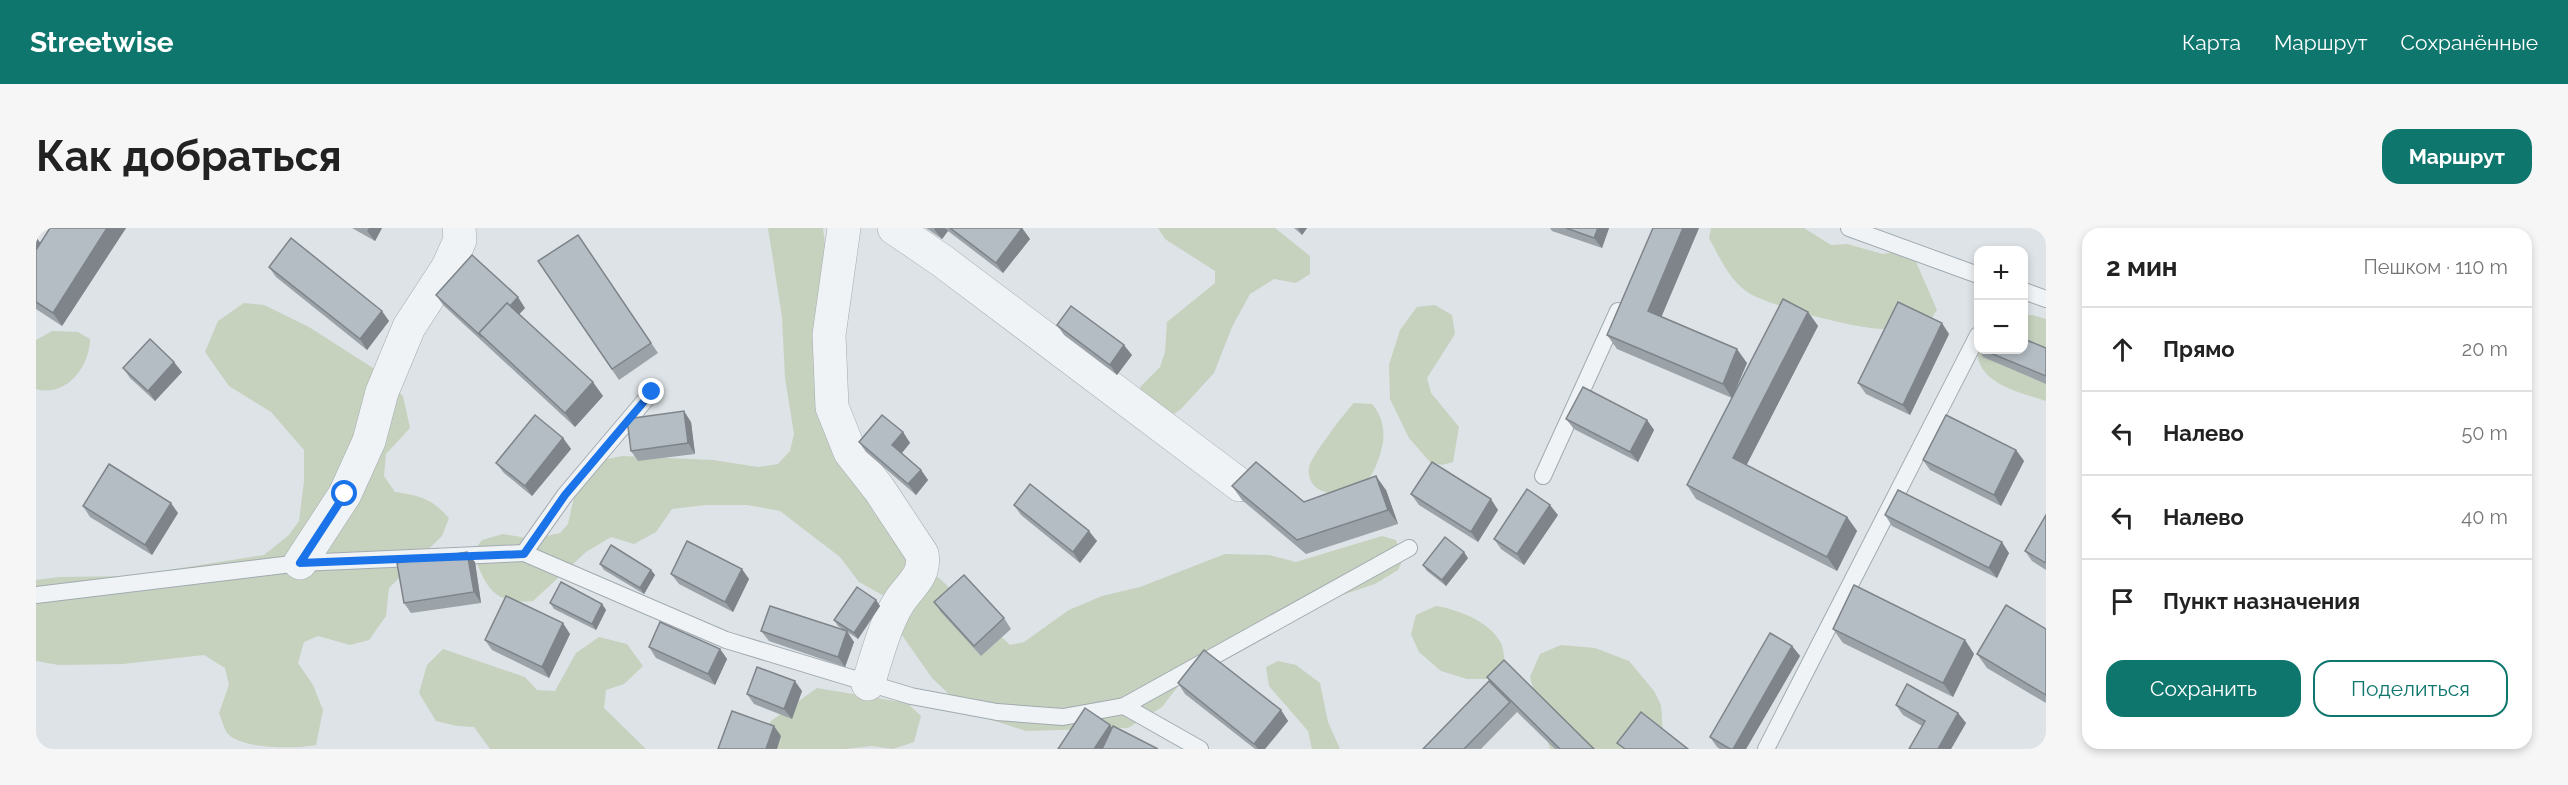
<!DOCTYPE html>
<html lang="ru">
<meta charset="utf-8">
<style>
:root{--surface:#fff;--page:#f6f6f6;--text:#222;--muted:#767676;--line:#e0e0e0;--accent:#0f766e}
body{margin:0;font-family:Raleway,sans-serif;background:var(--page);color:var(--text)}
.controls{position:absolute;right:18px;top:18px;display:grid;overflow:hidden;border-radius:12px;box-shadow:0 3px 9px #0003}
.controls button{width:54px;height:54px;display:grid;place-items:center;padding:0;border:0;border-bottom:2px solid var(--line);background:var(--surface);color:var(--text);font:30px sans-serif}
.stop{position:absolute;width:18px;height:18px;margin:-14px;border:4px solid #1a73e8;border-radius:50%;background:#fff}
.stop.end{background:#1a73e8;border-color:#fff;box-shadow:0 2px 6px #0008}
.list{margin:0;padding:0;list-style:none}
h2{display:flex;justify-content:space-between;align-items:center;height:78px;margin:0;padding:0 24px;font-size:26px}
h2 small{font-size:20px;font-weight:400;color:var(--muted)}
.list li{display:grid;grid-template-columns:39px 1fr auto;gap:18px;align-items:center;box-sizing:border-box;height:84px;padding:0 24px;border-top:2px solid var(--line)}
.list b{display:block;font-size:22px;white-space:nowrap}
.list em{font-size:20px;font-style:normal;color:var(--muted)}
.actions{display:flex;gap:12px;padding:18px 24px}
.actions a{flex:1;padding:14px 0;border:2px solid var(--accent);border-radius:18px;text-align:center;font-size:21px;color:var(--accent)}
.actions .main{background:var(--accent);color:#fff}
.icon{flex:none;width:33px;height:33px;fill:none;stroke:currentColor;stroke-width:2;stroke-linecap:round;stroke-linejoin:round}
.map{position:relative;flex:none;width:2010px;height:521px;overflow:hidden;border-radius:18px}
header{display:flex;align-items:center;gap:36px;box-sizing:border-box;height:84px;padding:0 30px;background:var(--accent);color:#fff}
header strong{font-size:28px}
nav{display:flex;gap:33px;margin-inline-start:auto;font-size:21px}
.intro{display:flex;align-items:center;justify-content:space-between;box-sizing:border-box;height:144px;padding:0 36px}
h1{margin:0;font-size:42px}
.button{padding:15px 27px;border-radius:18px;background:var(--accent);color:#fff;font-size:21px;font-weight:700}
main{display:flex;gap:36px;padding:0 36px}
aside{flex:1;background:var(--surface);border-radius:18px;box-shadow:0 3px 9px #0003}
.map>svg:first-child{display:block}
.green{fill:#c6d1be}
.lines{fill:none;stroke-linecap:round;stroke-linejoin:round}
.lane-casing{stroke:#a2abb1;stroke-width:18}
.street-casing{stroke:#a2abb1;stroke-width:34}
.lane{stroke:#f0f3f5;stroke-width:16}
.street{stroke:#f0f3f5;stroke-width:33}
.wall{fill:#9ba3a9}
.shaded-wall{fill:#7e8489}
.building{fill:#b4bdc4;stroke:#7e8489;stroke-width:1.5}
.route{stroke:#1a73e8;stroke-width:8}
</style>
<header>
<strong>Streetwise</strong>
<nav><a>Карта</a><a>Маршрут</a><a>Сохранённые</a></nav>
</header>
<div class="intro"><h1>Как добраться</h1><a class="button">Маршрут</a></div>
<main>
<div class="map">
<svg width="2010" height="521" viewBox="0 0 2010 521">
<rect width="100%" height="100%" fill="#dde3e7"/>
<g class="green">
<path d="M732 0H787L812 211 881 329 850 369 823 354 804 329 744 283 711 277H670L636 281 620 304 598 316 575 309 550 324 497 373C457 377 449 358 437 324L446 312 467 306 496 311 524 305 532 296 538 269 566 232 586 228 677 232 722 239 742 236 754 223 758 206 749 150 746 89Z"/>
<polygon points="1122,0 1239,0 1274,28 1274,46 1260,55 1238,51 1214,66 1196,99 1178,145 1145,181 1117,201 1098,176 1105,158 1124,139 1129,124 1131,94 1179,55 1179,43 1129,11"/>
<path d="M1675 0H1768L1795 17 1811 16 1847 26 1861 23 1880 34 1901 82 1895 91C1881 94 1865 101 1850 101 1825 102 1733 78 1713 65 1693 52 1684 30 1673 10Z"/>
<path d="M208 75 228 77 273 99 337 140 367 168 374 200 350 226 348 248 359 264C385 268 395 270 413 290L406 308 353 360 350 388 333 412 314 417 282 408 268 414 262 435 277 457 287 482 280 517C259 521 209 521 193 507 188 502 186 492 183 485L193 457 189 440 168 427 87 436 23 437 0 433V352L23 349 94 348 228 327 253 307 263 293 268 253V222L235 184 193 158 169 124 182 93Z"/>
<polygon points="1399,77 1416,87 1419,106 1391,150 1395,165 1423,199 1417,234 1406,237 1394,234 1373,210 1354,171 1353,137 1364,102 1381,79"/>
<path d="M1988 87H1996L2010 91V173C1984 164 1937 155 1942 119V122H1988Z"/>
<path d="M16 103 42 104 54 111C54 138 30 170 0 161V112Z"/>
<path d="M1318 175 1336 176C1346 187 1350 204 1346 219 1343 231 1338 247 1328 256 1311 271 1269 270 1273 239 1275 229 1309 184 1318 175Z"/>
<polygon points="1346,308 1360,312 1367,332 1362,342 1339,356 1291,372 1153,444 1126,479 1092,500 990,503 950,490 920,473 896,450 861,400 889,353 902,349 974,417 988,414 1033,382 1066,368 1104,359 1189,326 1233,327 1260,334"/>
<path d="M1400 378C1423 382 1453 393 1465 415 1468 421 1468 431 1469 438L1454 451H1431L1405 443 1383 424 1375 406 1380 387Z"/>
<polygon points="563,409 591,416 607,438 588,456 570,462 568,480 610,521 454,521 438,499 421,498 400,493 383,465 391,437 407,421 489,449 501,462 519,463 540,425"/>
<polygon points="1525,417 1559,420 1593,433 1618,463 1625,477 1628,521 1514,521 1494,449 1504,426"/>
<polygon points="1242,433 1260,437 1284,455 1292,494 1304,521 1276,521 1272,503 1233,458 1230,439"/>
<polygon points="781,460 871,475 885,488 878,514 857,521 836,518 809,521 719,521 735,493"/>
</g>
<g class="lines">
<g class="lane-casing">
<g id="lane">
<polyline points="1813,0 1942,47"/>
<polyline points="1988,63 2010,71"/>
<polyline points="616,164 529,267 488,325 690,412 875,468 961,484 1027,489 1088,478 1164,521"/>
<polyline points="1507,248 1582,83"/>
<polyline points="0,367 264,335 488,325"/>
<polyline points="1088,478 1373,320"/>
<polyline points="1730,521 1942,107"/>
</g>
</g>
<g class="street-casing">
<g id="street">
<path d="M808 0 793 107 796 179 814 224 843 261 886 326C890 348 874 357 863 374 848 398 841 429 832 456"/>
<polyline points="858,0 905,32 1204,257"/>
<polyline points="264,335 309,266 333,213 346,164 373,99 412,39 424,12 423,0"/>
</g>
</g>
<use href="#lane" class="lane"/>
<use href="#street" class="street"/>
</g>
<g class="wall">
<polygon points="90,0 26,98 0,81 0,9 4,15"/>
<polygon points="316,0 346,0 339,13"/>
<polygon points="890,0 986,0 994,11 967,45 912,3 906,11"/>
<polygon points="1258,0 1271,0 1266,7"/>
<polygon points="1514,0 1573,0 1566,20 1516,3"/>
<polygon points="1663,0 1625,89 1711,135 1700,160 1772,84 1782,98 1710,237 1811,289 1821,303 1801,343 1660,271 1651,257 1696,170 1581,121 1571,107"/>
<polygon points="542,7 622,125 583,152 502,33"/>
<polygon points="233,39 353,93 331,122 240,49"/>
<polygon points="400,67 489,80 483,86 567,168 539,199 407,77"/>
<polygon points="1021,97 1096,127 1081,147 1028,107"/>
<polygon points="1913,106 1874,187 1830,166 1822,155"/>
<polygon points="1942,113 1942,122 1988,122 2010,120 2010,156 1947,129 1940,118"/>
<polygon points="87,140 146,144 119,173 94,150"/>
<polygon points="1530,191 1611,192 1618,202 1602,234 1538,201"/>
<polygon points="655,194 659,226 602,233 595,223"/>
<polygon points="867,204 874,215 866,225 885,242 892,252 880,267 830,224 823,214"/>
<polygon points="527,210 535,221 496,268 468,245 460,235"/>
<polygon points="1980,222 1988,233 1965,278 1894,242 1887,232"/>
<polygon points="1196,258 1268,274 1350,262 1362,296 1270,326 1206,272"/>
<polygon points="1375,266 1462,282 1442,314 1383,277"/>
<polygon points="978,277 1061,313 1044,335 985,287"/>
<polygon points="47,278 142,285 116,327 54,289"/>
<polygon points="1522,287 1488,337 1465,321 1458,311"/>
<polygon points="1849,287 1973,325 1961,350 1856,298"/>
<polygon points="2010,287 2010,342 1996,333 1989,323"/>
<polygon points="1432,330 1410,358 1391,343 1387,337"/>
<polygon points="439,334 445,375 375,385 368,375"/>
<polygon points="564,336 615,342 619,347 608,366 568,342"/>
<polygon points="635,346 713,351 697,384 643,356"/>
<polygon points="840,372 844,378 822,411 802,398 798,392"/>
<polygon points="898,374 968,390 975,401 945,428 905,384"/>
<polygon points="514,375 566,376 570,382 560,402 518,381"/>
<polygon points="1797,401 1929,412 1938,426 1917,469 1807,415"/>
<polygon points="2010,401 2010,475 1951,440 1941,426"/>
<polygon points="725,403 818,414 809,439 733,413"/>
<polygon points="534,406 513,450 456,422 449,412"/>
<polygon points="1756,418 1764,428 1710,521 1684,521 1681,519 1674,509"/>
<polygon points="613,419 684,421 691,431 679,457 620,430"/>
<polygon points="1451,449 1558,521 1519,521 1480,483 1481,484 1445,521 1387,521 1453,453"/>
<polygon points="1142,455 1245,482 1252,493 1229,521 1219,521 1149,466"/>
<polygon points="766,463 756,491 718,476 711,466"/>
<polygon points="1860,477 1922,485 1930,495 1915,521 1873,521 1886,498 1867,487"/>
</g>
<g class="shaded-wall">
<polygon points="71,0 90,0 26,98 17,85"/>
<polygon points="333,0 346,0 339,13 331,3"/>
<polygon points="899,0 909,0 912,3 906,11 898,1"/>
<polygon points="986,0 994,11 967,45 960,35"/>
<polygon points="1262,0 1271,0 1266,7"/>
<polygon points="1562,0 1573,0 1566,20 1558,10"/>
<polygon points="1647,0 1663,0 1622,97 1612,83"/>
<polygon points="0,9 5,16 0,24"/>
<polygon points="482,69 489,80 455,117 446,108"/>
<polygon points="346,83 353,93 331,122 324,111"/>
<polygon points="1772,84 1782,98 1707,244 1697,230"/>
<polygon points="1906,95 1913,106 1874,187 1867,177"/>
<polygon points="1088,117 1096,127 1081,147 1074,137"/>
<polygon points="1701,121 1711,135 1696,170 1687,156"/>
<polygon points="138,134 146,144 119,173 112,163"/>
<polygon points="557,154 567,168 539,199 529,185"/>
<polygon points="648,183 655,194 659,226 652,215"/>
<polygon points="1611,192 1618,202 1602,234 1594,224"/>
<polygon points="867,204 874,215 864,227 856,217"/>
<polygon points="527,210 535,221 496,268 489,258"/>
<polygon points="1980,222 1988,233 1965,278 1958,267"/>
<polygon points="885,242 892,252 880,267 872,256"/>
<polygon points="1340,248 1350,262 1362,296 1352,282"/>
<polygon points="1455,271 1462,282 1442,314 1435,304"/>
<polygon points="135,275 142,285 116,327 109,317"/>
<polygon points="1514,277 1522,287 1488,337 1481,326"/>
<polygon points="1811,289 1821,303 1801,343 1791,329"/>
<polygon points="1053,303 1061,313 1044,335 1037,324"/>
<polygon points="1966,314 1973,325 1961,350 1953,340"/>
<polygon points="431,324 439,334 445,375 438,364"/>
<polygon points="1428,324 1432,330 1410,358 1406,352"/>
<polygon points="706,341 713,351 697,384 689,374"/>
<polygon points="615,342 619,347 608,366 604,360"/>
<polygon points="840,372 844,378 822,411 818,405"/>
<polygon points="566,376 570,382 560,402 556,396"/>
<polygon points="527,395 534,406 513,450 506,439"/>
<polygon points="811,403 818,414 809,439 802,429"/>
<polygon points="1929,412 1938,426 1917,469 1907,455"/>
<polygon points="1756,418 1764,428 1710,521 1697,521"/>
<polygon points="684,421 691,431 679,457 672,446"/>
<polygon points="759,453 766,463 756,491 748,481"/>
<polygon points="1245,482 1252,493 1229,521 1222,521 1218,516"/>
<polygon points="1922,485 1930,495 1915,521 1902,521"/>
<polygon points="1074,497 1082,507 1072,521 1058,521"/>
<polygon points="738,498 745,508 741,521 730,521"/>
</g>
<g class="building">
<polygon points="14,0 71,0 17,85 0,74 0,22"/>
<polygon points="914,0 986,0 960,35"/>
<polygon points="1530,0 1562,0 1558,10"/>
<polygon points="1617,0 1647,0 1612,83 1701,121 1687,156 1571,107"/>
<polygon points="542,7 615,115 576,141 502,33"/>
<polygon points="255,10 346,83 324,111 233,39"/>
<polygon points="436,27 482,69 474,78 471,75 443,105 446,109 400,67"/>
<polygon points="1747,71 1772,84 1697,230 1811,289 1791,329 1651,257"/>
<polygon points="1862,74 1906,95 1867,177 1822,155"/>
<polygon points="471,75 557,154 529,185 443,105"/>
<polygon points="1035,78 1088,117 1074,137 1021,97"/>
<polygon points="114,111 138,134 112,163 87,140"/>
<polygon points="1988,111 2010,120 2010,148 1947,122 1988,122"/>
<polygon points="1547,159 1611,192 1594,224 1530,191"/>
<polygon points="648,183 652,215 595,223 591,191"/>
<polygon points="499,187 527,210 489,258 460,235"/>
<polygon points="846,187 867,204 856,217 885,242 872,256 823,214"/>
<polygon points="1910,187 1980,222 1958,267 1887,232"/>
<polygon points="1220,234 1268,274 1340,248 1352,282 1261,312 1196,258"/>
<polygon points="1396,234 1455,271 1435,304 1375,266"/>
<polygon points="73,236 135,275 109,317 47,278"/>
<polygon points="994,256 1053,303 1037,324 978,277"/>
<polygon points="1491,261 1514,277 1481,326 1458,311"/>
<polygon points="1862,262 1966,314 1953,340 1849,287"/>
<polygon points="2010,287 2010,335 1989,323"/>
<polygon points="1409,309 1428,324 1406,352 1387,337"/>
<polygon points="651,313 706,341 689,374 635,346"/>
<polygon points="575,317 615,342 604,360 564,336"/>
<polygon points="431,324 438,364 368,375 361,335"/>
<polygon points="928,347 968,390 938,418 898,374"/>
<polygon points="525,354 566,376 556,396 514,375"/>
<polygon points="1818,357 1929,412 1907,455 1797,401"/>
<polygon points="821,359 840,372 818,405 798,392"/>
<polygon points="470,368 527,395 506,439 449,412"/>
<polygon points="1970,377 2010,401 2010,467 1941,426"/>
<polygon points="734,378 811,403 802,429 725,403"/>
<polygon points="624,394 684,421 672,446 613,419"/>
<polygon points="1734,405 1756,418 1697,521 1694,521 1674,509"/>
<polygon points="1168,422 1245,482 1218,516 1142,455"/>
<polygon points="1468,432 1558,521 1524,521 1451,449"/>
<polygon points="721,439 759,453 748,481 711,466"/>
<polygon points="1453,453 1474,474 1428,521 1387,521"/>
<polygon points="1871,456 1922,485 1902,521 1873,521 1889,493 1860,477"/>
<polygon points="1049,480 1074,497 1058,521 1022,521"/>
<polygon points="696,483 738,498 730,521 682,521"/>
<polygon points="1605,484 1652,521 1589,521 1581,515"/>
<polygon points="1077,498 1122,521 1066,521"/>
</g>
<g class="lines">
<polyline class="route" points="309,266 264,335 488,326 529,267 616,164"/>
</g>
</svg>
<div class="controls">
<button>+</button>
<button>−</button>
</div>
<div class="stop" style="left:309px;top:266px"></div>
<div class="stop end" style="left:616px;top:164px"></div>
</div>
<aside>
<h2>2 мин<small>Пешком · 110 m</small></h2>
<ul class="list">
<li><svg class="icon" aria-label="ahead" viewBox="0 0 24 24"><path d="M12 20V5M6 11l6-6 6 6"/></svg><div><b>Прямо</b></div><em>20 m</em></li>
<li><svg class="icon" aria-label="left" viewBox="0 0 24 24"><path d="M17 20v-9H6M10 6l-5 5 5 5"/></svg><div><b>Налево</b></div><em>50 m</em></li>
<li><svg class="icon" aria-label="left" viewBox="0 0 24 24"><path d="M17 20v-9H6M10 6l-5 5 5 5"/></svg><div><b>Налево</b></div><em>40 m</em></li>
<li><svg class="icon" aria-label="arrive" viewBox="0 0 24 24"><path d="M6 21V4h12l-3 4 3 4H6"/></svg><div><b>Пункт назначения</b></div></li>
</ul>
<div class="actions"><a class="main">Сохранить</a><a>Поделиться</a></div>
</aside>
</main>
